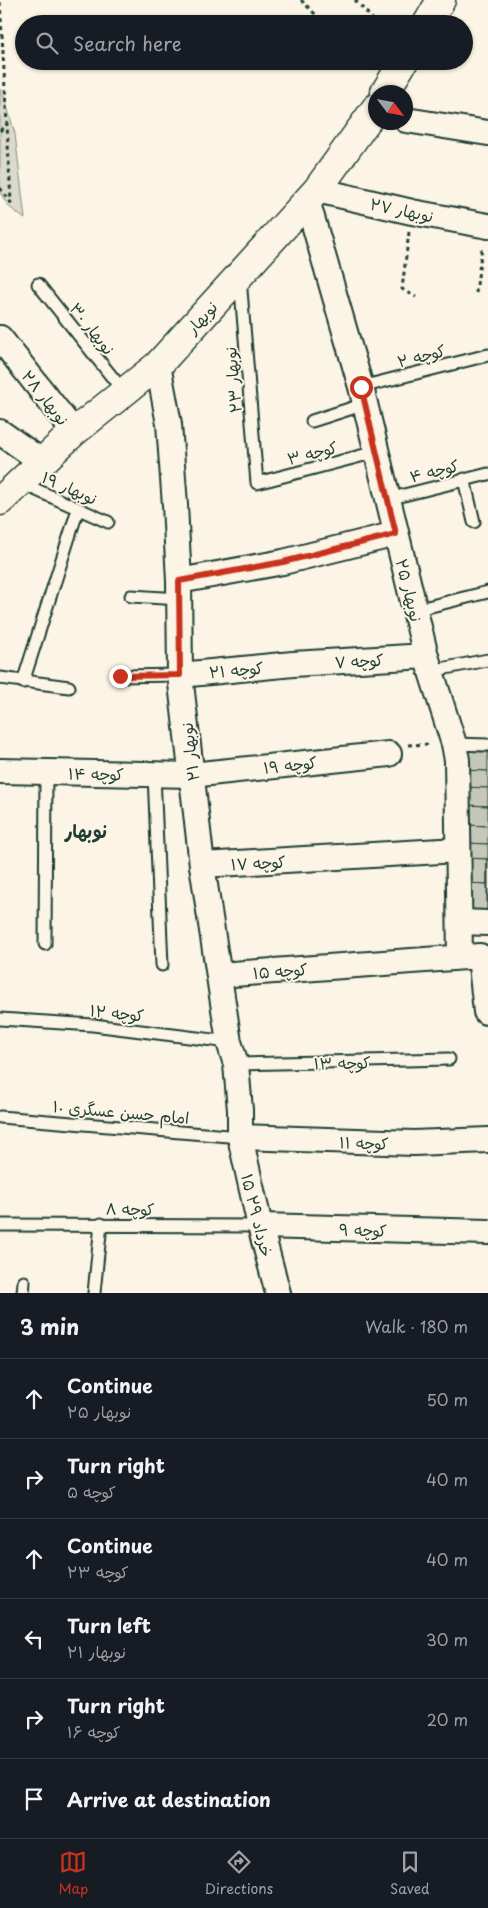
<!DOCTYPE html>
<meta charset="utf-8">
<style>
:root{--surface:#171b24;--page:#242831;--text:#f1f3f6;--muted:#9ea1a6;--line:#363941;--accent:#c8321e}
body{margin:0;font-family:"Playpen Sans","Playpen Sans Arabic",sans-serif;background:var(--page);color:var(--text)}
.compass{position:absolute;left:368px;top:85px;width:45px;height:45px;border-radius:50%;background:var(--surface);box-shadow:0 1px 4px #0004;rotate:122deg}
.stop{position:absolute;width:15px;height:15px;margin:-11px;border:4px solid #c8321e;border-radius:50%;background:#fff}
.stop.end{background:#c8321e;border-color:#fff;box-shadow:0 1px 5px #0008}
.list{margin:0;padding:0;list-style:none}
h2{display:flex;justify-content:space-between;align-items:center;height:65px;margin:0;padding:0 20px;font-size:21px}
h2 small{font-size:16px;font-weight:400;color:var(--muted)}
.list li{display:grid;grid-template-columns:32px 1fr auto;gap:15px;align-items:center;box-sizing:border-box;height:80px;padding:0 20px;border-top:1px solid var(--line)}
.list b{display:block;font-size:19px;white-space:nowrap}
.list p{margin:0;font-size:16px;white-space:nowrap;color:var(--muted)}
.list em{font-size:16px;font-style:normal;color:var(--muted)}
.icon{flex:none;width:28px;height:28px;fill:none;stroke:currentColor;stroke-width:2;stroke-linecap:round;stroke-linejoin:round}
.map{position:relative;flex:none;width:488px;height:1293px;overflow:hidden}
.search{position:absolute;background:var(--surface);box-shadow:0 1px 4px #0004;left:15px;right:15px;top:15px;height:55px;display:flex;align-items:center;gap:12px;box-sizing:border-box;padding:0 18px;border-radius:28px;color:var(--muted);font-size:19px}
.sheet{height:545px;background:var(--surface)}
nav{display:flex;justify-content:space-around;align-items:center;box-sizing:border-box;height:70px;border-top:1px solid var(--line);background:var(--surface);font-size:14px;color:var(--muted)}
nav a{display:grid;justify-items:center;gap:2px}
nav .on{color:var(--accent)}
.map>svg:first-child{display:block}
.green{fill:#dcdacc;stroke:#7e8c80}
.building{fill:#c5c7b9;stroke:#1f3d34}
.lines{fill:none;stroke-linecap:round;stroke-linejoin:round}
.service-casing{stroke:#1f3d34;stroke-width:15}
.minor-casing{stroke:#1f3d34;stroke-width:28}
.tertiary-casing{stroke:#1f3d34;stroke-width:31}
.path{stroke:#1f3d34;stroke-width:3;stroke-dasharray:4 4;stroke-linecap:butt}
.service{stroke:#fcf5e5;stroke-width:11}
.minor{stroke:#fcf5e5;stroke-width:24}
.tertiary{stroke:#fcf5e5;stroke-width:28}
.route{stroke:#c8321e;stroke-width:6}
.labels{text-anchor:middle;dominant-baseline:central;stroke-width:4;stroke-linejoin:round;paint-order:stroke}
.street-label{font-size:16px;fill:#1f3d34;stroke:#fcf5e5}
.neighbourhood-label{font-size:18px;font-weight:bold;fill:#1f3d34;stroke:#fcf5e5}
</style>
<div class="map">
<svg width="488" height="1293" viewBox="0 0 488 1293">
<rect width="100%" height="100%" fill="#fcf5e5"/>
<filter id="ink" filterUnits="userSpaceOnUse"><feTurbulence type="fractalNoise" baseFrequency=".02" numOctaves="2"/><feDisplacementMap in="SourceGraphic" scale="10" xChannelSelector="R" yChannelSelector="G"/><feConvolveMatrix kernelMatrix="1 2 1 2 8 2 1 2 1" color-interpolation-filters="sRGB"/></filter>
<g filter="url(#ink)">
<polygon class="green" points="0,89 4,96 15,134 25,219 8,206 0,192"/>
<g class="building">
<polygon points="459,751 488,752 488,771 460,770"/>
<polygon points="460,770 488,771 488,788 462,787"/>
<polygon points="462,787 488,788 488,806 463,805"/>
<polygon points="463,805 488,806 488,826 465,825"/>
<polygon points="465,825 488,826 488,844 465,843"/>
<polygon points="465,843 488,844 488,859 465,858"/>
<polygon points="465,858 487,859 487,884 466,883"/>
<rect x="487" y="859" width="1" height="55"/>
<polygon points="466,883 487,884 487,914 469,914"/>
</g>
<g class="lines">
<g class="service-casing">
<g id="service">
<polyline points="240,278 257,483 376,452"/>
<polyline points="38,284 124,392"/>
<polyline points="361,387 488,355"/>
<polyline points="312,421 365,404"/>
<polyline points="464,479 474,522"/>
<polyline points="21,483 108,522"/>
<polyline points="388,499 488,474"/>
<polyline points="131,596 180,599"/>
<polyline points="415,610 488,592"/>
<polyline points="430,671 488,660"/>
<polyline points="120,676 180,675"/>
<polyline points="0,678 69,687"/>
<polyline points="23,682 78,509"/>
<polyline points="454,744 488,745"/>
<polyline points="154,774 162,965"/>
<polyline points="45,944 46,772"/>
<polyline points="0,1019 93,1025 229,1042"/>
<polyline points="236,1064 449,1059"/>
<polyline points="0,1117 240,1137"/>
<polyline points="0,1225 260,1226"/>
<polyline points="23,1293 24,1282"/>
<polyline points="94,1293 101,1224"/>
</g>
</g>
<g class="minor-casing">
<g id="minor">
<polyline points="406,120 488,133"/>
<polyline points="317,190 412,212 488,226"/>
<polyline points="307,200 361,387 426,656 454,744 457,760 460,957"/>
<polyline points="0,338 74,432"/>
<polyline points="158,365 169,424 175,505 179,581 180,675 202,865 229,1042 236,1064 240,1110 240,1137 260,1226 278,1293"/>
<polyline points="0,432 41,461"/>
<polyline points="179,581 283,562 396,534"/>
<polyline points="180,675 293,664 426,656"/>
<polyline points="0,771 191,775 389,754"/>
<polyline points="202,865 458,850"/>
<polyline points="460,922 488,923"/>
<polyline points="219,975 480,956 486,1012 488,1012"/>
<polyline points="240,1137 414,1143 488,1140"/>
<polyline points="260,1226 488,1232"/>
</g>
</g>
<g class="tertiary-casing">
<g id="tertiary">
<polyline points="427,24 441,0"/>
<polyline points="385,92 404,61"/>
<polyline points="0,501 74,432 158,365 317,190 376,108"/>
</g>
</g>
<g class="path">
<polyline points="301,0 325,24"/>
<polyline points="355,0 377,24"/>
<polyline points="363,61 371,70"/>
<polyline points="0,131 7,124 0,0"/>
<polyline points="0,188 11,203 7,124"/>
<polyline points="409,232 402,289 416,297"/>
<polyline points="476,293 482,246"/>
<polyline points="408,745 432,744"/>
</g>
<use href="#service" class="service"/>
<use href="#minor" class="minor"/>
<use href="#tertiary" class="tertiary"/>
</g>
</g>
<g class="lines" filter="url(#ink)">
<polyline class="route" points="120,676 180,675 179,581 283,562 396,534 361,387"/>
</g>
<g class="labels">
<g class="street-label">
<text transform="translate(402 209) rotate(12)">نوبهار ۲۷</text>
<text transform="translate(201 317) rotate(-48)">نوبهار</text>
<text transform="translate(93 328) rotate(52)">نوبهار ۳۰</text>
<text transform="translate(421 355) rotate(-14)">کوچه ۲</text>
<text transform="translate(232 380) rotate(-95)">نوبهار ۲۳</text>
<text transform="translate(46 397) rotate(52)">نوبهار ۲۸</text>
<text transform="translate(312 452) rotate(-14)">کوچه ۳</text>
<text transform="translate(434 470) rotate(-14)">کوچه ۴</text>
<text transform="translate(70 487) rotate(24)">نوبهار ۱۹</text>
<text transform="translate(410 590) rotate(76)">نوبهار ۲۵</text>
<text transform="translate(359 660) rotate(-3)">کوچه ۷</text>
<text transform="translate(236 669) rotate(-5)">کوچه ۲۱</text>
<text transform="translate(189 752) rotate(-97)">نوبهار ۲۱</text>
<text transform="translate(290 764) rotate(-6)">کوچه ۱۹</text>
<text transform="translate(96 773) rotate(1)">کوچه ۱۴</text>
<text transform="translate(258 862) rotate(-3)">کوچه ۱۷</text>
<text transform="translate(280 970) rotate(-4)">کوچه ۱۵</text>
<text transform="translate(117 1012) rotate(6)">کوچه ۱۲</text>
<text transform="translate(342 1062) rotate(-1)">کوچه ۱۳</text>
<text transform="translate(121 1111) rotate(5)">امام حسن عسگری ۱۰</text>
<text transform="translate(364 1142) rotate(2)">کوچه ۱۱</text>
<text transform="translate(130 1208) rotate(1)">کوچه ۸</text>
<text transform="translate(258 1215) rotate(76)">۱۵ خرداد ۲۹</text>
<text transform="translate(363 1229) rotate(2)">کوچه ۹</text>
</g>
<g class="neighbourhood-label">
<text x="86" y="830">نوبهار</text>
</g>
</g>
</svg>
<svg class="compass" viewBox="-18 -18 36 36"><path d="M0-13l5 13h-10z" fill="#e53935"/><path d="M0 13l5-13h-10z" fill="#9ea1a6"/></svg>
<div class="stop" style="left:361px;top:387px"></div>
<div class="stop end" style="left:120px;top:676px"></div>
<div class="search"><svg class="icon" aria-label="search" viewBox="0 0 24 24"><circle cx="10" cy="10" r="6"/><path d="M15 15l6 6"/></svg>Search here</div>
</div>
<section class="sheet">
<h2>3 min<small>Walk · 180 m</small></h2>
<ul class="list">
<li><svg class="icon" aria-label="ahead" viewBox="0 0 24 24"><path d="M12 20V5M6 11l6-6 6 6"/></svg><div><b>Continue</b><p>نوبهار ۲۵</p></div><em>50 m</em></li>
<li><svg class="icon" aria-label="right" viewBox="0 0 24 24"><path d="M7 20v-9h11M14 6l5 5-5 5"/></svg><div><b>Turn right</b><p>کوچه ۵</p></div><em>40 m</em></li>
<li><svg class="icon" aria-label="ahead" viewBox="0 0 24 24"><path d="M12 20V5M6 11l6-6 6 6"/></svg><div><b>Continue</b><p>کوچه ۲۳</p></div><em>40 m</em></li>
<li><svg class="icon" aria-label="left" viewBox="0 0 24 24"><path d="M17 20v-9H6M10 6l-5 5 5 5"/></svg><div><b>Turn left</b><p>نوبهار ۲۱</p></div><em>30 m</em></li>
<li><svg class="icon" aria-label="right" viewBox="0 0 24 24"><path d="M7 20v-9h11M14 6l5 5-5 5"/></svg><div><b>Turn right</b><p>کوچه ۱۶</p></div><em>20 m</em></li>
<li><svg class="icon" aria-label="arrive" viewBox="0 0 24 24"><path d="M6 21V4h12l-3 4 3 4H6"/></svg><div><b>Arrive at destination</b></div></li>
</ul>
</section>
<nav>
<a class="on"><svg class="icon" aria-label="map" viewBox="0 0 24 24"><path d="M3 6l6-2 6 2 6-2v14l-6 2-6-2-6 2zM9 4v14M15 6v14"/></svg>Map</a>
<a><svg class="icon" aria-label="directions" viewBox="0 0 24 24"><path d="M12 3l9 9-9 9-9-9zM9 14v-3h6M13 9l2 2-2 2"/></svg>Directions</a>
<a><svg class="icon" aria-label="saved" viewBox="0 0 24 24"><path d="M7 4h10v16l-5-4-5 4z"/></svg>Saved</a>
</nav>
